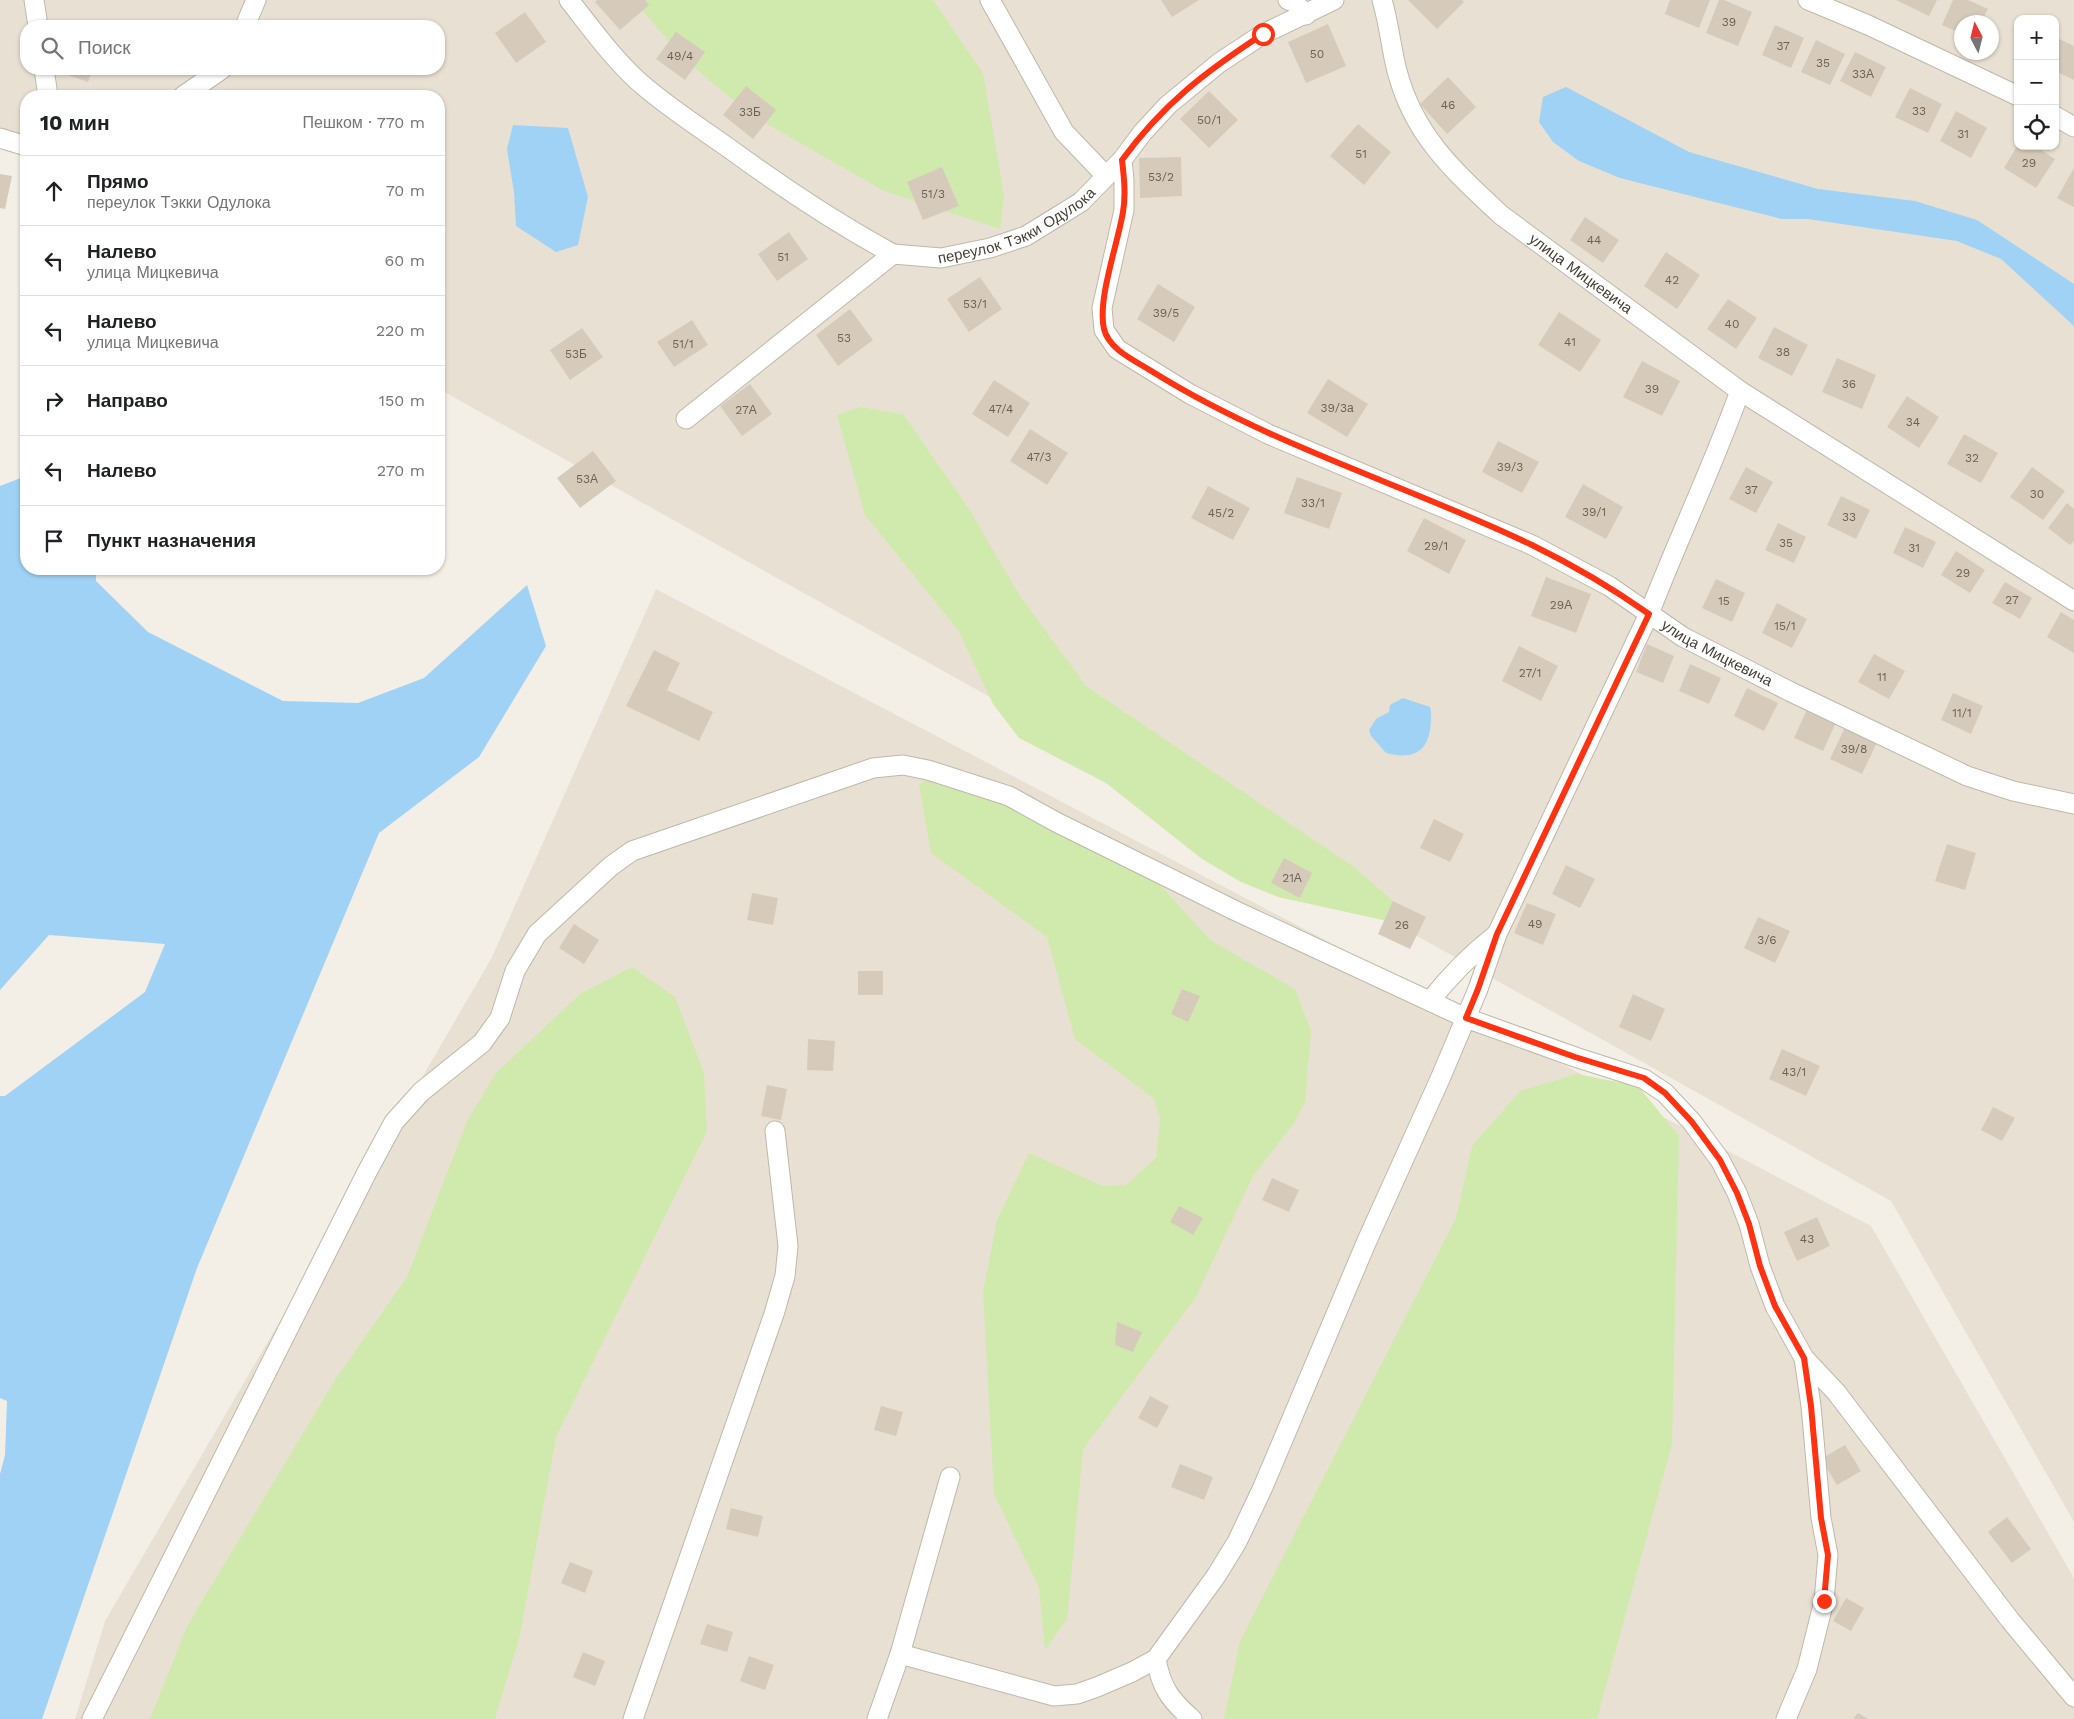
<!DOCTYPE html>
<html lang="ru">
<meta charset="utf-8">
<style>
:root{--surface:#fff;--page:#f2f2f2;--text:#202124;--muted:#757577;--line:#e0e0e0}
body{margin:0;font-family:"Work Sans",sans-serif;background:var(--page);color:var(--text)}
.controls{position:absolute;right:15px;top:15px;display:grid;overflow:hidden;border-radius:10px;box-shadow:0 1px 4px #0004}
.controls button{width:45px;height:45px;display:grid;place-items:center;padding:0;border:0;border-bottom:1px solid var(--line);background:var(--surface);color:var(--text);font:25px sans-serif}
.compass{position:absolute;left:1954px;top:15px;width:45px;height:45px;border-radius:50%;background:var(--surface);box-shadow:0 1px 4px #0004;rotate:353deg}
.stop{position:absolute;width:15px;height:15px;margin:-11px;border:4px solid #ff3211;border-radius:50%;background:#fff}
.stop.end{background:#ff3211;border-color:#fff;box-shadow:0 1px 5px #0008}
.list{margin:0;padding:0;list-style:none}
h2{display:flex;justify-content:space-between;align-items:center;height:65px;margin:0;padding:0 20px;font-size:21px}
h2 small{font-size:16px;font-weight:400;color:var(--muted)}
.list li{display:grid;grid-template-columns:32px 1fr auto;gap:15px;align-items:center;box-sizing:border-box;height:70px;padding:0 20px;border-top:1px solid var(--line)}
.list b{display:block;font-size:19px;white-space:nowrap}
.list p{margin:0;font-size:16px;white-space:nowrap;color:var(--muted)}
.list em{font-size:16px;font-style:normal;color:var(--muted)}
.icon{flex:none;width:28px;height:28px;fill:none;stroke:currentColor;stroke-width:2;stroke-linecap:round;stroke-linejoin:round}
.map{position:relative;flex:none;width:2074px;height:1719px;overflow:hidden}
.search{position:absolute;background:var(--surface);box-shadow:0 1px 4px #0004;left:20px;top:20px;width:425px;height:55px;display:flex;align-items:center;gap:12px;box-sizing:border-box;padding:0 18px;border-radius:20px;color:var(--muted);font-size:19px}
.panel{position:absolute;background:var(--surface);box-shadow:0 1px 4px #0004;left:20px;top:90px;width:425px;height:485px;border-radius:20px}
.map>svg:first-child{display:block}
.residential{fill:#e8e1d3;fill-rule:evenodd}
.green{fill:#cfeaac}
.water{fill:#9fd2f4}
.building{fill:#d6cbbb}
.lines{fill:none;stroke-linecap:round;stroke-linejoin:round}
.minor-casing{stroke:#c0b7a8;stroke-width:21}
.minor{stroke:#fff;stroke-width:19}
.route{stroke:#ff3211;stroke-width:6}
.labels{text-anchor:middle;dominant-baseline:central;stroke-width:5;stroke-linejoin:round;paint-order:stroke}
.number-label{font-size:12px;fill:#6b6256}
.street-label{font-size:15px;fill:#473f35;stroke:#fff}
</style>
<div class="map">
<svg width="2074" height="1719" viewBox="0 0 2074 1719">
<rect width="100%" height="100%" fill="#f4efe6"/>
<g class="residential">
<path d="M0 0H2074V1522L1891 1201 439 389V96H26V158L0 144ZM2018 19H2055V146H2018ZM1962 22H1992V52H1962ZM26 26H439V69H26Z"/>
<polygon points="656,589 1871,1226 2074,1578 2074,1719 75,1719 105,1621 491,959"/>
</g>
<g class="green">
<polygon points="633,0 933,0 983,73 1004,196 1000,229 884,191 753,116 687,62"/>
<polygon points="859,407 903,414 969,509 1020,596 1086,686 1354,867 1393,901 1401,924 1278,897 1241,882 1202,859 1106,783 1019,738 993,704 958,630 865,515 837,415"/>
<polygon points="937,772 1135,857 1210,940 1295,989 1311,1031 1305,1102 1294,1123 1253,1176 1196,1297 1083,1449 1067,1619 1045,1650 1039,1588 994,1494 983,1292 997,1220 1029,1153 1103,1186 1126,1185 1156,1158 1160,1118 1154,1099 1075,1039 1047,937 931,853 919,785"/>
<polygon points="632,967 675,997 704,1073 707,1131 556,1437 520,1635 495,1719 150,1719 187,1626 335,1380 407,1277 467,1121 496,1073 580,994"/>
<polygon points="1577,1074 1638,1086 1679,1136 1672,1444 1597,1719 1224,1719 1240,1641 1456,1218 1472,1146 1520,1091"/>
</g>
<g class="water">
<polygon points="1566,87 1689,152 1818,189 1915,201 1977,220 2074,284 2074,326 2001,259 1957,241 1808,219 1782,219 1620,178 1579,161 1553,142 1539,122 1543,97"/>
<polygon points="513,125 568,128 588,197 578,245 556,252 516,226 514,192 507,149"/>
<polygon points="26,476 26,569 96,569 96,581 148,632 283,701 358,703 424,678 527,585 546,646 479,757 379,833 197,1268 42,1719 0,1719 0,1474 5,1455 7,1401 0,1398 0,1096 5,1096 145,992 165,944 49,935 0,990 0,486"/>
<path d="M1403 698 1430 707C1432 715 1431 722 1430 730 1426 755 1409 759 1386 753L1371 736 1369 730 1376 719 1389 712 1390 705Z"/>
</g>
<g class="building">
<polygon points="597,0 645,0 649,5 620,30 595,2"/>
<polygon points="1161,0 1199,0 1172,17"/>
<polygon points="1408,0 1462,0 1464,2 1437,29"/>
<polygon points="1670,0 1710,0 1699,28 1665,14"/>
<polygon points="1719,0 1724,0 1752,12 1738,46 1706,33"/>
<polygon points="1896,0 1937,0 1929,16"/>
<polygon points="1953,0 1968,0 1988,9 1981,22 1962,22 1962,34 1942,25"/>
<polygon points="525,12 546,42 516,63 495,33"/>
<polygon points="1328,24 1346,66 1306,83 1288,42"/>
<polygon points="1775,25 1804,38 1791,68 1762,55"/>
<polygon points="676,32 705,52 685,80 656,59"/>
<polygon points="2057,38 2074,46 2074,80 2055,71"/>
<polygon points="1816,40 1845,54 1830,85 1801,72"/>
<polygon points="1855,52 1886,67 1871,97 1840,81"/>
<polygon points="60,69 93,69 88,82 59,72"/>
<polygon points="1448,77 1476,107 1447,134 1420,104"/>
<polygon points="746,86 776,110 753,139 723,115"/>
<polygon points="1910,88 1942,104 1928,133 1895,117"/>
<polygon points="1209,91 1238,120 1209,148 1180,119"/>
<polygon points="1956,111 1987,128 1971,158 1940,141"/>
<polygon points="1358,124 1391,152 1364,185 1330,156"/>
<polygon points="2017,146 2035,146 2055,159 2036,188 2004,168"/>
<polygon points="1181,157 1182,196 1140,198 1139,158"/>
<polygon points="942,167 959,206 923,220 907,182"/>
<polygon points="2074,168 2074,207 2057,198"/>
<polygon points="0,174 12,176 5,209 0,208"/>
<polygon points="1585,217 1619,240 1603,263 1570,240"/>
<polygon points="789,232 808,259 777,281 758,254"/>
<polygon points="1666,252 1700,275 1677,309 1644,286"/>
<polygon points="980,277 1002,309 969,332 947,299"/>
<polygon points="1158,284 1195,307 1174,342 1137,319"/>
<polygon points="1728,299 1757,318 1736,349 1707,329"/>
<polygon points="850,309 873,340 838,366 816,335"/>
<polygon points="1559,312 1601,340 1580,372 1538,345"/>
<polygon points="692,320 708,345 674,367 657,342"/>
<polygon points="1774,327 1808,345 1792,376 1758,358"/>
<polygon points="582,328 603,357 570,380 550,350"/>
<polygon points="1837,358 1876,375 1862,409 1822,392"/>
<polygon points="1642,361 1680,381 1662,416 1623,397"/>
<polygon points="1328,379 1368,404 1347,437 1307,413"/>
<polygon points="994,380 1030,403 1008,437 972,414"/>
<polygon points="750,384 772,414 742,436 720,406"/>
<polygon points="1907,396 1939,417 1919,448 1887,427"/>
<polygon points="1030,429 1068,453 1047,485 1010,461"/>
<polygon points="1964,434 1998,453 1981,483 1947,464"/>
<polygon points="1498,441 1539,462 1522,493 1482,472"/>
<polygon points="593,451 616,481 580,508 557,478"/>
<polygon points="1746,467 1773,482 1756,513 1729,499"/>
<polygon points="2032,467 2065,491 2043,520 2010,497"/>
<polygon points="1297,477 1342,493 1329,529 1284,513"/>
<polygon points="1583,484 1623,507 1606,539 1565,517"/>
<polygon points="1208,486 1250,508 1233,540 1191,518"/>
<polygon points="1841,496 1870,510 1856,539 1827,525"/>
<polygon points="2067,503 2074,509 2074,541 2070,545 2048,528"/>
<polygon points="1424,518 1466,540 1449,574 1407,551"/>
<polygon points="1778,523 1806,537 1794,563 1765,550"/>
<polygon points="1905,527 1936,542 1923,568 1893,553"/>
<polygon points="1956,551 1985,570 1970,593 1941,575"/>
<polygon points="1546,577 1591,594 1576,633 1531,616"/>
<polygon points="1716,579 1745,593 1732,622 1702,608"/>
<polygon points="2005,582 2032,598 2020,619 1992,603"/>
<polygon points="1777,603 1807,619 1792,648 1762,633"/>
<polygon points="2061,612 2074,620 2074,653 2047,637"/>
<polygon points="1647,644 1674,656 1663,683 1636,672"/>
<polygon points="1519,646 1558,666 1541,701 1502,681"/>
<polygon points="654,650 680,663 667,690 713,712 699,741 626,706"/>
<polygon points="1874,654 1905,671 1889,699 1858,682"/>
<polygon points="1690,664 1721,678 1709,704 1679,691"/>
<polygon points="1747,688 1778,703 1764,731 1734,716"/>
<polygon points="1953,693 1983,706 1971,734 1941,720"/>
<polygon points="1808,707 1837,720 1823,751 1794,738"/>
<polygon points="1846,725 1878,740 1862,774 1830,759"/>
<polygon points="1434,819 1464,834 1450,862 1420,848"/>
<polygon points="1947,844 1976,853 1965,890 1935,881"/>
<polygon points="1284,858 1312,873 1300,898 1271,883"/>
<polygon points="1566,865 1595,879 1580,908 1552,894"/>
<polygon points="752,893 778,898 773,925 747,920"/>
<polygon points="1393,901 1426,917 1410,949 1378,934"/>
<polygon points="1527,903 1556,914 1543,945 1514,933"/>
<polygon points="1758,917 1790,931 1775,963 1744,948"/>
<polygon points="574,924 599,940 584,964 559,948"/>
<rect x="858" y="971" width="25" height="24"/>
<polygon points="1182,989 1200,996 1188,1022 1171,1014"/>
<polygon points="1633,994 1665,1009 1651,1041 1619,1027"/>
<polygon points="808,1039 835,1041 833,1071 807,1070"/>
<polygon points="1782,1049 1820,1066 1806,1096 1769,1079"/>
<polygon points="767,1085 787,1089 781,1120 761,1116"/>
<polygon points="1993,1107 2015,1118 2002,1141 1981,1130"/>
<polygon points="1272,1178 1299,1190 1289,1212 1262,1200"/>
<polygon points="1179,1206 1203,1218 1193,1235 1170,1222"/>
<polygon points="1817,1217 1830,1246 1797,1261 1784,1232"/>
<polygon points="1117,1322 1142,1332 1133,1352 1115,1345"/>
<polygon points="1150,1396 1169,1406 1157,1428 1138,1418"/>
<polygon points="881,1406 903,1412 896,1436 874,1430"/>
<polygon points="1845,1445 1861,1471 1837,1485 1821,1459"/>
<polygon points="1180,1464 1213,1477 1204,1500 1171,1487"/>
<polygon points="731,1508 763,1516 758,1537 726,1529"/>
<polygon points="2007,1517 2031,1549 2012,1563 1988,1532"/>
<polygon points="570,1562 593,1571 585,1593 561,1583"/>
<polygon points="1846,1598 1864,1608 1851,1631 1833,1621"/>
<polygon points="707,1624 733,1632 727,1652 700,1644"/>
<polygon points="583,1652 605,1661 595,1686 573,1677"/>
<polygon points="749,1656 774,1665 765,1690 740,1681"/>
<polygon points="1858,1713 1868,1719 1853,1719"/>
</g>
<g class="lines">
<g class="minor-casing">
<g id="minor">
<polyline points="34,0 38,26"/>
<path d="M569 0C591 28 612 57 638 81 666 106 699 127 730 149 782 187 836 223 893 254"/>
<polyline points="990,0 1064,132 1106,176"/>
<polyline points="1288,0 1294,2 1306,15"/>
<path id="s1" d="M1382 0C1389 23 1391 48 1397 71 1414 136 1454 171 1501 215L1740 391 2074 601"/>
<polyline points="1808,0 1868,25 2018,96"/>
<polyline points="245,26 256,0"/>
<polyline points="44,69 48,96"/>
<polyline points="183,96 222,69"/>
<polyline points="2055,116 2074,127"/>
<polyline points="0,138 26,146"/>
<path id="s2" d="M1122 160 1124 180V210L1102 308 1104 330 1117 349 1190 394 1268 434 1532 545 1609 586 1683 637 1789 691 1967 776 2013 791 2074 804"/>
<path id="s3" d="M686 419 893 254 941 258 990 248 1026 236 1081 202 1122 160 1143 132 1168 105 1219 63 1263 34 1334 0"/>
<path d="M1430 1001C1451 974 1470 955 1497 934"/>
<path d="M900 1654 1054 1696 1077 1694 1097 1687 1132 1672 1156 1659 1216 1576 1237 1542 1263 1487 1366 1243 1440 1079 1478 989 1497 934 1649 614C1678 539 1713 466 1740 391"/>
<path d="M1156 1659C1161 1687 1170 1700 1192 1719"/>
<polyline points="92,1719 367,1172 394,1122 421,1092 482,1043 500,1018 515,971 537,934 611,866 632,851 873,768 903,765 928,770 1009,796 1056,822 1236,911 1466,1018 1575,1057 1644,1079 1665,1093 1692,1122 1720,1160 1737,1193 1749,1224 1760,1266 1775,1306 1804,1358 1836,1392 2010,1620 2074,1697"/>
<polyline points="633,1719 774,1314 785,1276 788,1246 775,1131"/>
<polyline points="877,1719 900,1654 950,1477"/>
<polyline points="1786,1719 1807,1669 1824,1601 1828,1555 1821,1518 1811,1406 1804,1358"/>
</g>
</g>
<use href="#minor" class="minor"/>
</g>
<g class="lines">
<path class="route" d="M1263 34C1205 72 1163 104 1122 160 1124 177 1126 195 1123 212 1118 243 1097 300 1104 329 1109 350 1136 361 1153 372 1272 446 1407 485 1532 545 1573 565 1612 588 1649 614L1497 934 1478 989 1466 1018 1575 1057 1644 1078 1665 1093 1692 1122 1720 1160 1737 1193 1749 1224 1760 1266 1775 1306 1804 1358 1811 1406 1821 1518 1828 1555 1824 1601"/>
</g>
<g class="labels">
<g class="number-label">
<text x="1729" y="22">39</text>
<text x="1783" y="46">37</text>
<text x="1317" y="54">50</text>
<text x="680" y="56">49/4</text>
<text x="1823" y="63">35</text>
<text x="1863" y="74">33А</text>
<text x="1448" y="105">46</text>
<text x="1919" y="111">33</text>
<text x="750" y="112">33Б</text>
<text x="1209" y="120">50/1</text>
<text x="1963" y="134">31</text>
<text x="1361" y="154">51</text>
<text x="2029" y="163">29</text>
<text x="1161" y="177">53/2</text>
<text x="933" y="194">51/3</text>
<text x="1594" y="240">44</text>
<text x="783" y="257">51</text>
<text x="1672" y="280">42</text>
<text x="975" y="304">53/1</text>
<text x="1166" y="313">39/5</text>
<text x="1732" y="324">40</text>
<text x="844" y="338">53</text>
<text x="1570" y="342">41</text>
<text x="683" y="344">51/1</text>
<text x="1783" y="352">38</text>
<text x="576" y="354">53Б</text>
<text x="1849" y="384">36</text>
<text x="1652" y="389">39</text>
<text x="1337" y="408">39/3а</text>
<text x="1001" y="409">47/4</text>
<text x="746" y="410">27А</text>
<text x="1913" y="422">34</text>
<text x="1039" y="457">47/3</text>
<text x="1972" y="458">32</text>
<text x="1510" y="467">39/3</text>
<text x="587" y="479">53А</text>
<text x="1751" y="490">37</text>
<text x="2037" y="494">30</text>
<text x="1313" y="503">33/1</text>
<text x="1594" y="512">39/1</text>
<text x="1221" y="513">45/2</text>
<text x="1849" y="517">33</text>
<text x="1786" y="543">35</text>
<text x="1436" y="546">29/1</text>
<text x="1914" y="548">31</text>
<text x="1963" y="573">29</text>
<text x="2012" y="600">27</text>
<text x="1724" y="601">15</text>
<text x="1561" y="605">29А</text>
<text x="1785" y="626">15/1</text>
<text x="1530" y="673">27/1</text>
<text x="1882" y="677">11</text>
<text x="1962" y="713">11/1</text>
<text x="1854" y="749">39/8</text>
<text x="1292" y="878">21А</text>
<text x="1535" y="924">49</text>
<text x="1402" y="925">26</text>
<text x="1767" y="940">3/6</text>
<text x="1794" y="1072">43/1</text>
<text x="1807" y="1239">43</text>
</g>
<g class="street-label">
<text stroke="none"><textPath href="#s3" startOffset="396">переулок Тэкки Одулока</textPath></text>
<text stroke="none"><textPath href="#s1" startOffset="352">улица Мицкевича</textPath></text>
<text stroke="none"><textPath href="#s2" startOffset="870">улица Мицкевича</textPath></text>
</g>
</g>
</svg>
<div class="controls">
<button>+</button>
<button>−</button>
<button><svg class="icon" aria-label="locate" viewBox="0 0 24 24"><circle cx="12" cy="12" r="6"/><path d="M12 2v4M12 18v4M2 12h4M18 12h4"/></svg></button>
</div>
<svg class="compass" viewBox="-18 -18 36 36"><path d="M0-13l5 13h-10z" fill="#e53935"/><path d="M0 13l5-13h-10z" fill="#757577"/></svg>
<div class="stop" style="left:1263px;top:34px"></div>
<div class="stop end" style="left:1824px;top:1601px"></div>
<div class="search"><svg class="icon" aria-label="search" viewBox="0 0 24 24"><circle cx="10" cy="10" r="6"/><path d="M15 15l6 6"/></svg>Поиск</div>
<section class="panel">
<h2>10 мин<small>Пешком · 770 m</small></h2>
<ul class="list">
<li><svg class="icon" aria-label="ahead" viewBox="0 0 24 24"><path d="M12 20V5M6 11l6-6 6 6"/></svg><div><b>Прямо</b><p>переулок Тэкки Одулока</p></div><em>70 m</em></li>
<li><svg class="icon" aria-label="left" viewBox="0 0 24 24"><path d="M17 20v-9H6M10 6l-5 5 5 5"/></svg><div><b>Налево</b><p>улица Мицкевича</p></div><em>60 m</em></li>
<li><svg class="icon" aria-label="left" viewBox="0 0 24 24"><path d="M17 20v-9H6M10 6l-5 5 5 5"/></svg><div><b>Налево</b><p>улица Мицкевича</p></div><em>220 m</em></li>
<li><svg class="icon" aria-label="right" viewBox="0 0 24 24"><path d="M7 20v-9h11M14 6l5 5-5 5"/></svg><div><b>Направо</b></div><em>150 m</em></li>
<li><svg class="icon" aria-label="left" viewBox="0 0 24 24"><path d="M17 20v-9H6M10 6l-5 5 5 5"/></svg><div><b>Налево</b></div><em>270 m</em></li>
<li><svg class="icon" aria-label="arrive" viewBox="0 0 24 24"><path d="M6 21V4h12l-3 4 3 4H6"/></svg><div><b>Пункт назначения</b></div></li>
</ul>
</section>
</div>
